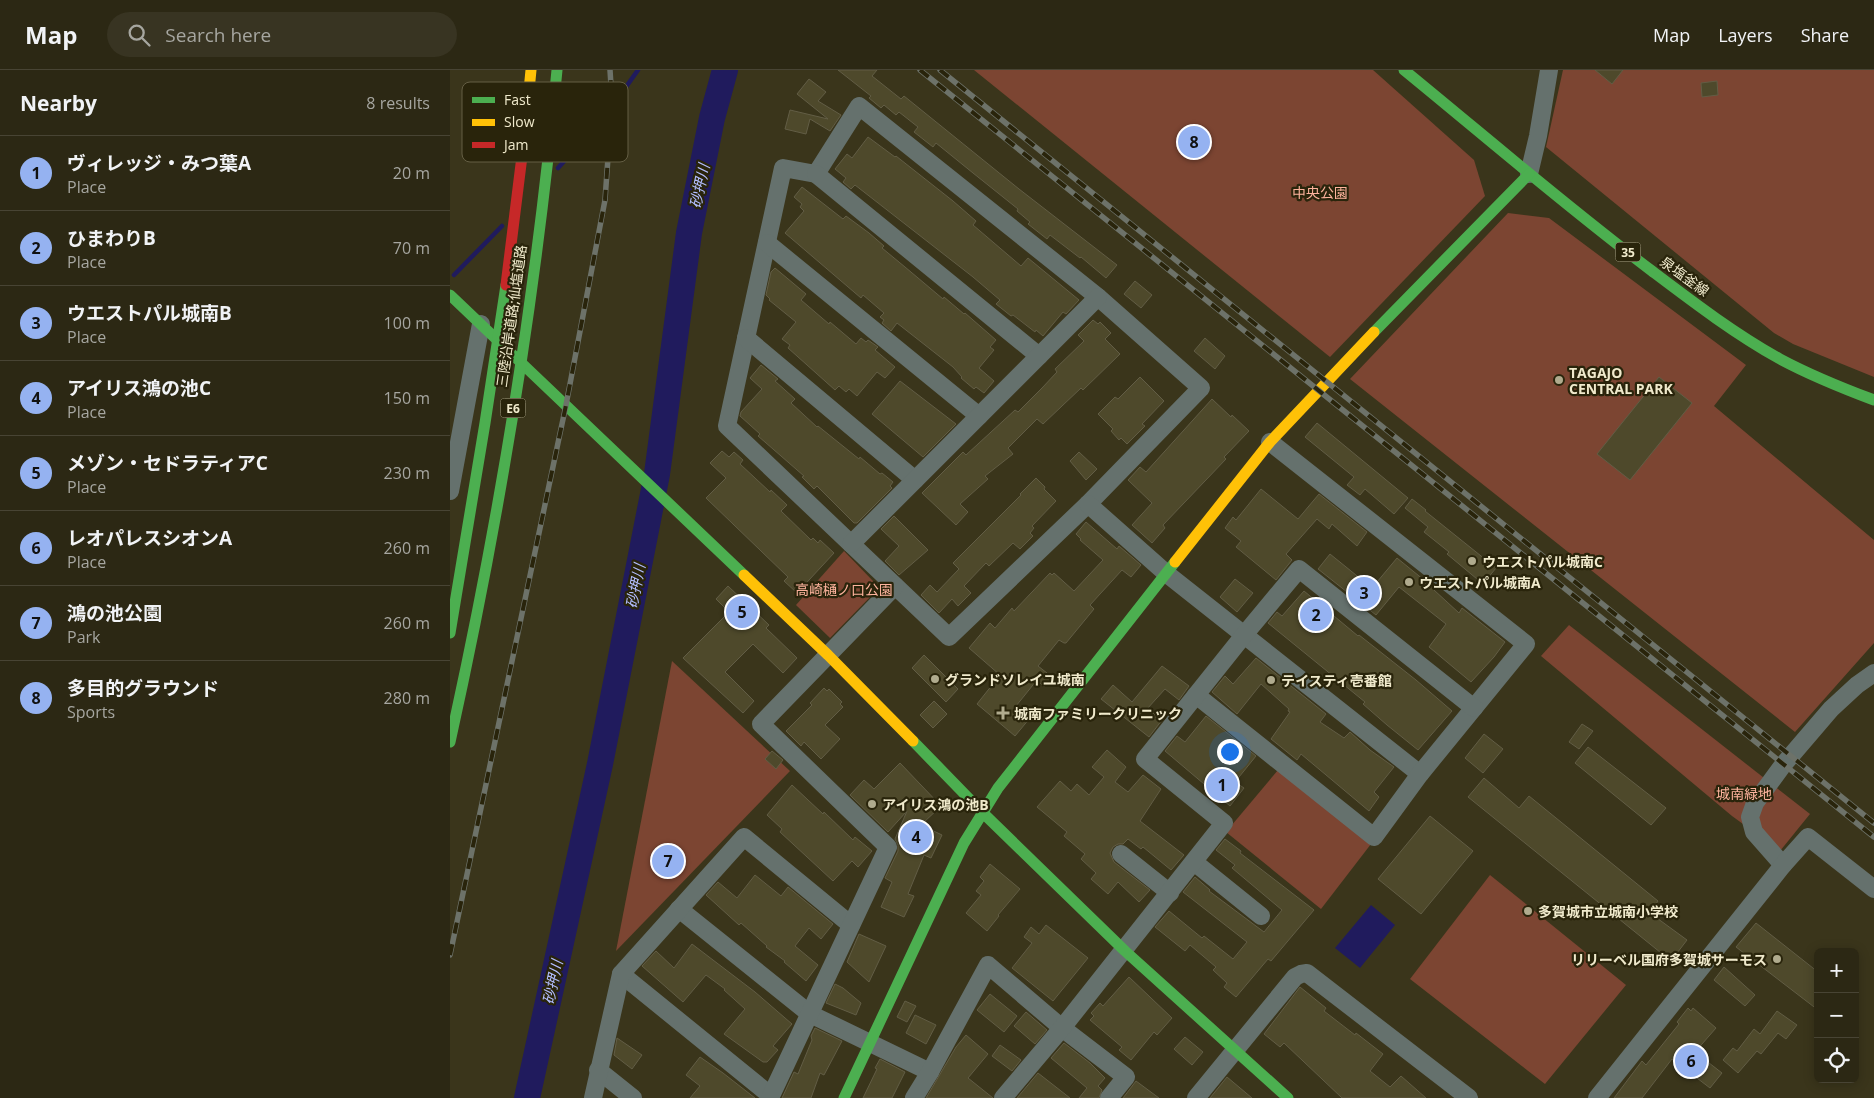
<!DOCTYPE html>
<meta charset="utf-8">
<style>
:root{--surface:#2c2814;--page:#383422;--text:#f1f3f6;--muted:#a6a6a0;--line:#484434;--accent:#95b2f1}
body{margin:0;font-family:"Open Sans","Noto Sans JP",sans-serif;background:var(--page);color:var(--text)}
.controls{position:absolute;right:15px;bottom:15px;display:grid;overflow:hidden;border-radius:8px;box-shadow:0 2px 12px #0003}
.controls button{width:45px;height:45px;display:grid;place-items:center;padding:0;border:0;border-bottom:1px solid var(--line);background:var(--surface);color:var(--text);font:25px sans-serif}
.you{position:absolute;left:779px;top:681px;width:18px;height:18px;margin:-12px;border:4px solid #fff;border-radius:50%;background:#1a73e8;box-shadow:0 0 0 8px #1a73e833}
.badge{display:grid;place-items:center;width:32px;height:32px;border-radius:50%;background:var(--accent);color:#111;font-size:16px;font-weight:700}
.pin{position:absolute;translate:-50% -50%;border:2px solid #fff;box-shadow:0 1px 5px #0006}
.list{margin:0;padding:0;list-style:none}
h2{display:flex;justify-content:space-between;align-items:center;height:65px;margin:0;padding:0 20px;font-size:21px}
h2 small{font-size:16px;font-weight:400;color:var(--muted)}
.list li{display:grid;grid-template-columns:32px 1fr auto;gap:15px;align-items:center;box-sizing:border-box;height:75px;padding:0 20px;border-top:1px solid var(--line)}
.list b{display:block;font-size:19px;white-space:nowrap}
.list p{margin:0;font-size:16px;white-space:nowrap;color:var(--muted)}
.list em{font-size:16px;font-style:normal;color:var(--muted)}
.icon{flex:none;width:28px;height:28px;fill:none;stroke:currentColor;stroke-width:2;stroke-linecap:round;stroke-linejoin:round}
.map{position:relative;flex:none;width:1424px;height:1028px;overflow:hidden}
header{display:flex;align-items:center;gap:30px;box-sizing:border-box;height:70px;padding:0 25px;background:var(--surface);border-bottom:1px solid var(--line)}
header strong{font-size:24px}
nav{display:flex;gap:28px;margin-inline-start:auto;font-size:18px}
.search{width:350px;height:45px;background:var(--page);display:flex;align-items:center;gap:12px;box-sizing:border-box;padding:0 18px;border-radius:28px;color:var(--muted);font-size:19px}
main{display:flex}
aside{flex:1;background:var(--surface)}
.map>svg:first-child{display:block}
.green{fill:#7c4532}
.water{fill:#201b5d}
.lines{fill:none;stroke-linecap:round;stroke-linejoin:round}
.stream{stroke:#201b5d;stroke-width:4.5}
.river{stroke:#201b5d;stroke-width:26}
.building{fill:#4e492b;stroke:#625d45}
.street{stroke:#65716d;stroke-width:18}
.fast{stroke:#4caf50;stroke-width:11}
.slow{stroke:#ffc107;stroke-width:11}
.rail-casing{stroke:#6d7269;stroke-width:5.5}
.rail{stroke:#29240b;stroke-width:4;stroke-dasharray:11;stroke-linecap:butt}
.fast-bridge{stroke:#4caf50;stroke-width:11}
.slow-bridge{stroke:#ffc107;stroke-width:11}
.jam-bridge{stroke:#c62828;stroke-width:11}
.poi-dot{fill:#b0ab8e;stroke:#29240b;stroke-width:2}
.labels{text-anchor:middle;dominant-baseline:central;stroke-width:4.5;stroke-linejoin:round;paint-order:stroke}
.shield{fill:#29240b;stroke:#b4af92;stroke-width:1}
.shield-label{font-size:12px;font-weight:bold;fill:#f0eacc}
.park-label{font-size:14px;fill:#fdb39d;stroke:#29240b}
.street-label{font-size:14px;fill:#f0eacc;stroke:#29240b}
.poi-label{font-size:14px;font-weight:bold;fill:#f0eacc;stroke:#29240b;text-anchor:start}
.water-label{font-size:15px;font-style:italic;fill:#b2bdfe;stroke:#29240b}
.key{fill:#29240b;stroke:#655f45;stroke-width:1}
.key-label{font-size:14px;fill:#f0eacc}
</style>
<header>
<strong>Map</strong>
<div class="search"><svg class="icon" aria-label="search" viewBox="0 0 24 24"><circle cx="10" cy="10" r="6"/><path d="M15 15l6 6"/></svg>Search here</div>
<nav><a>Map</a><a>Layers</a><a>Share</a></nav>
</header>
<main>
<aside>
<h2>Nearby<small>8 results</small></h2>
<ul class="list">
<li><span class="badge">1</span><div><b>ヴィレッジ・みつ葉A</b><p>Place</p></div><em>20 m</em></li>
<li><span class="badge">2</span><div><b>ひまわりB</b><p>Place</p></div><em>70 m</em></li>
<li><span class="badge">3</span><div><b>ウエストパル城南B</b><p>Place</p></div><em>100 m</em></li>
<li><span class="badge">4</span><div><b>アイリス鴻の池C</b><p>Place</p></div><em>150 m</em></li>
<li><span class="badge">5</span><div><b>メゾン・セドラティアC</b><p>Place</p></div><em>230 m</em></li>
<li><span class="badge">6</span><div><b>レオパレスシオンA</b><p>Place</p></div><em>260 m</em></li>
<li><span class="badge">7</span><div><b>鴻の池公園</b><p>Park</p></div><em>260 m</em></li>
<li><span class="badge">8</span><div><b>多目的グラウンド</b><p>Sports</p></div><em>280 m</em></li>
</ul>
</aside>
<div class="map">
<svg width="1424" height="1028" viewBox="0 0 1424 1028">
<rect width="100%" height="100%" fill="#3a351b"/>
<g class="green">
<polygon points="524,0 923,0 1024,90 1035,126 880,287"/>
<polygon points="1113,0 1424,0 1424,307 1343,274 1324,263 1096,77"/>
<polygon points="1058,143 1099,148 1296,295 1264,336 1424,470 1424,573 1345,662 900,309"/>
<polygon points="394,481 423,511 424,523 380,568 346,535"/>
<polygon points="1119,555 1360,744 1330,781 1282,746 1091,586"/>
<polygon points="222,591 340,701 166,881"/>
<polygon points="828,700 921,774 871,839 776,762"/>
<polygon points="1040,805 1176,915 1095,1014 960,909"/>
</g>
<polygon class="water" points="921,835 945,855 910,898 885,878"/>
<g class="lines">
<g class="stream">
<polyline points="108,98 117,88 125,71 126,19 127,15 176,17 188,0"/>
<polyline points="4,205 52,156"/>
</g>
<polyline class="river" points="77,1028 150,694 207,404 239,163 262,48 275,0"/>
</g>
<g class="building">
<polygon points="388,0 427,0 422,6 451,29 454,26 569,119 667,195 656,208 631,187 630,188 600,165 597,169 578,154 580,152 567,141 568,139 523,103 486,73 483,77 464,62 468,57 449,42 446,45 434,35 431,38 419,28 421,26"/>
<polygon points="1145,0 1173,0 1162,14"/>
<polygon points="359,9 376,22 368,31 391,45 380,61 360,49 356,64 335,59 340,40 378,49 347,24"/>
<polygon points="1267,11 1268,25 1252,27 1251,13"/>
<polygon points="418,67 445,87 446,86 503,131 526,151 523,155 571,196 578,188 629,230 616,244 613,242 593,266 586,260 585,262 563,245 561,246 546,234 550,230 523,207 405,115 401,119 393,112 396,108 385,99 397,84 402,88"/>
<polygon points="352,117 393,149 396,146 419,163 434,176 432,178 455,197 493,229 494,227 514,244 515,243 546,270 540,277 544,280 529,298 544,311 534,323 526,317 524,319 511,308 512,307 503,297 447,253 441,261 432,253 434,250 430,247 434,243 413,225 411,228 335,163 354,141 350,137 352,134 344,127"/>
<polygon points="325,198 356,224 351,230 379,254 380,252 406,274 411,268 416,272 418,270 428,277 425,280 445,297 435,308 427,302 407,326 399,319 396,322 389,316 385,320 338,278 340,275 332,269 346,252 319,230 320,229 316,225 321,202"/>
<polygon points="685,211 702,225 691,238 674,224"/>
<polygon points="643,250 648,254 650,252 661,263 655,269 670,284 633,320 631,318 593,354 587,349 558,378 563,384 535,406 538,409 510,434 518,442 506,455 472,423 513,382 516,385 565,340 568,342 592,318 607,302 605,299 634,271 628,265"/>
<polygon points="755,268 775,286 765,299 744,281"/>
<polygon points="311,295 328,309 325,311 345,329 341,333 367,357 368,356 409,389 410,387 430,404 432,403 443,412 440,416 442,418 407,453 404,453 367,416 364,419 352,407 354,406 308,366 310,364 290,346 291,342 312,319 300,308"/>
<polygon points="690,307 714,331 692,354 695,356 677,374 671,368 669,370 661,361 663,359 648,344 665,327 668,329"/>
<polygon points="1209,307 1242,333 1180,410 1147,384"/>
<polygon points="450,311 506,354 473,387 422,344"/>
<polygon points="762,329 781,347 782,345 799,361 774,387 776,389 713,455 715,458 702,473 682,455 702,433 678,410 690,397 696,402"/>
<polygon points="867,353 958,428 944,444 915,419 910,425 897,415 904,407 855,367"/>
<polygon points="272,381 279,387 284,382 293,390 290,394 320,422 321,420 337,435 331,441 361,470 363,468 368,473 370,470 384,483 347,523 334,511 338,507 256,428 276,408 260,393"/>
<polygon points="629,382 647,399 636,410 620,391"/>
<polygon points="586,408 595,417 594,419 606,431 582,456 584,458 580,463 583,466 570,479 563,473 539,496 536,493 514,516 521,523 508,536 502,529 489,543 471,525 480,515 487,522 509,499 503,493 571,425 570,424"/>
<polygon points="811,419 848,449 869,424 917,462 907,476 882,454 879,459 867,449 836,484 842,490 826,510 786,477 791,471 775,458 783,447 786,450"/>
<polygon points="962,429 976,440 975,441 1046,498 1033,514 997,484 999,482 974,462 978,457 955,438"/>
<polygon points="444,446 478,480 449,505 435,491 449,476 431,459"/>
<polygon points="636,452 667,479 669,476 691,495 681,507 672,500 640,535 644,539 616,573 614,573 609,570 588,596 602,607 594,617 587,610 566,636 580,648 565,666 527,634 550,605 519,578 540,553 545,558 562,538 564,541 600,503 602,505 604,503 624,521 653,490 630,470 631,469 626,464"/>
<polygon points="880,484 922,518 947,488 985,519 984,520 1009,543 1012,538 1055,572 1044,587 1021,612 979,577 996,554 949,517 926,545 868,499"/>
<polygon points="785,509 803,523 787,542 770,527"/>
<polygon points="278,516 319,555 316,558 347,588 333,603 303,574 275,602 304,631 293,643 233,588 279,542 266,529"/>
<polygon points="854,521 908,566 909,565 966,610 1002,641 968,680 937,655 913,634 915,632 818,553 827,542 832,546"/>
<polygon points="474,585 508,619 496,632 462,598"/>
<polygon points="806,588 876,644 870,652 894,668 900,662 920,680 944,697 924,722 929,727 919,741 851,684 847,690 821,669 840,642 838,641 839,639 811,614 787,644 762,622 775,606 783,614"/>
<polygon points="712,596 739,616 729,630 715,619 697,639 712,650 699,667 651,629 663,615 682,632"/>
<polygon points="374,618 377,621 379,619 392,632 390,634 393,637 375,655 390,669 371,689 354,672 351,676 336,661 362,635 360,633"/>
<polygon points="484,631 497,644 483,658 470,645"/>
<polygon points="756,646 806,686 785,712 794,718 780,736 715,681 727,666 735,672"/>
<polygon points="1132,654 1143,661 1129,679 1119,672"/>
<polygon points="1034,664 1053,679 1033,703 1015,688"/>
<polygon points="1138,677 1216,738 1201,755 1125,693"/>
<polygon points="657,680 676,697 665,712 678,722 693,705 711,719 690,751 734,785 721,800 693,777 691,779 678,769 673,774 668,774 663,777 660,783 664,792 700,820 689,832 668,812 658,824 641,809 646,803 631,789 635,784 614,766 617,762 587,737 610,711 621,721 627,714 639,725 654,707 642,697"/>
<polygon points="322,681 333,690 326,699 315,689"/>
<polygon points="450,693 491,736 471,755 492,765 481,788 474,785 458,824 464,826 454,847 431,837 442,812 435,808 448,781 448,775 445,769 457,741 438,762 400,725 414,710 424,719"/>
<polygon points="1034,708 1069,738 1079,726 1208,831 1200,843 1237,870 1221,891 1018,727"/>
<polygon points="342,715 373,744 374,742 403,770 405,767 422,781 408,797 402,791 383,811 330,762 332,759 317,745"/>
<polygon points="980,746 1023,781 971,844 928,809"/>
<polygon points="775,769 791,781 790,783 864,840 821,891 818,889 786,927 774,917 777,913 763,900 766,897 740,875 735,881 705,857 719,841 752,868 754,866 783,889 797,872 733,822 745,807 760,820 759,821 814,862 832,840 782,798 785,795 766,780"/>
<polygon points="540,794 570,819 548,845 549,846 537,861 516,843 531,825 526,821 534,811 530,807"/>
<polygon points="305,805 331,826 338,817 383,854 371,869 359,858 345,876 368,895 356,911 334,892 335,891 316,877 317,876 291,853 289,855 256,825 268,812 287,828"/>
<polygon points="1306,853 1368,902 1368,940 1286,877"/>
<polygon points="596,855 638,888 603,931 562,898 582,873 574,867 581,857 589,864"/>
<polygon points="409,864 436,876 419,912 397,892"/>
<polygon points="242,874 305,922 342,954 323,976 328,980 317,992 313,992 274,964 295,939 274,920 275,919 256,905 233,932 192,896 206,881 224,898"/>
<polygon points="1274,897 1305,925 1295,936 1264,910"/>
<polygon points="679,907 722,948 707,965 704,962 681,990 669,980 672,977 640,950 644,946 641,943 650,933 653,936"/>
<polygon points="385,914 393,918 411,933 406,945 376,933"/>
<polygon points="850,917 876,938 874,941 905,965 906,963 933,984 920,1001 940,1017 951,1006 976,1028 892,1028 834,973 830,977 814,964"/>
<polygon points="540,924 567,946 554,962 527,940"/>
<polygon points="455,931 466,936 457,952 447,947"/>
<polygon points="1238,938 1241,941 1243,938 1266,958 1245,982 1272,1003 1260,1018 1222,989 1192,1028 1164,1028 1192,991 1196,995 1229,954 1227,952"/>
<polygon points="1327,941 1347,955 1336,969 1328,963 1311,984 1307,981 1288,1003 1273,990 1283,978 1287,981 1304,959 1310,964"/>
<polygon points="576,942 597,960 585,974 564,956"/>
<polygon points="465,945 486,955 476,974 456,963"/>
<polygon points="365,958 392,971 374,1005 370,1003 361,1028 332,1028 344,1002 348,1004 362,970 361,966"/>
<polygon points="516,965 538,984 518,1008 543,1028 476,1028 506,977"/>
<polygon points="735,967 753,982 742,995 724,979"/>
<polygon points="167,968 192,985 182,999 164,985"/>
<polygon points="614,973 640,993 655,1008 648,1016 652,1020 649,1028 629,1028 637,1018 601,988"/>
<polygon points="550,975 571,990 562,1001 542,986"/>
<polygon points="250,987 273,1003 305,1028 240,1028 250,1016 236,1005"/>
<polygon points="430,989 455,1002 442,1028 413,1028 427,999 425,998"/>
<polygon points="588,1003 620,1028 567,1028"/>
<polygon points="777,1007 802,1028 760,1028"/>
<polygon points="686,1011 709,1028 673,1028"/>
</g>
<g class="lines">
<g class="street">
<polygon points="409,36 648,227 751,318 638,434 499,567 277,356 333,98 366,104"/>
<polyline points="366,104 589,286"/>
<polyline points="1079,104 1088,66 1099,0"/>
<polyline points="317,173 529,346"/>
<polyline points="296,268 465,410"/>
<polyline points="0,421 31,254"/>
<polyline points="638,434 717,504 970,704"/>
<polyline points="401,474 648,227"/>
<polyline points="746,625 924,767 970,704 1076,574 820,372"/>
<polyline points="671,784 720,823"/>
<polyline points="744,792 811,846"/>
<polyline points="1333,795 1304,762 1300,747 1305,733 1333,695 1381,639 1407,615 1424,603"/>
<polyline points="229,839 360,944 480,1002"/>
<polyline points="171,904 320,1025"/>
<polyline points="148,1000 183,1028"/>
<polyline points="143,1028 171,904 294,767 401,855"/>
<polyline points="320,1028 438,777 311,654 445,516"/>
<polyline points="464,1028 480,1002 538,895 612,958 676,1007 659,1028"/>
<polyline points="553,1028 612,958 774,753 695,689 794,565 849,499 1024,638"/>
<polyline points="746,1028 845,907 851,904 857,903 1019,1028"/>
<polyline points="1147,1028 1333,795 1358,767 1424,819"/>
</g>
<g class="fast">
<path d="M954 0C1036 67 1117 137 1202 201 1243 232 1285 264 1330 289 1360 305 1392 318 1424 330"/>
<polyline points="0,225 294,505"/>
<polyline points="924,262 1079,104"/>
<polyline points="463,671 532,742 675,881 838,1028"/>
<polyline points="394,1028 514,773 548,718 725,492"/>
</g>
<g class="slow">
<polyline points="725,492 820,372 924,262"/>
<polyline points="294,505 378,585 463,671"/>
</g>
<g class="rail-casing">
<g id="rail">
<polyline points="470,0 1424,767"/>
<polyline points="490,0 1424,753"/>
<polyline points="0,885 116,335 155,130 162,31 160,0"/>
</g>
</g>
<use href="#rail" class="rail"/>
<g class="fast-bridge">
<polyline points="0,563 35,353 56,215"/>
<path d="M0 672C49 451 86 226 107 0"/>
</g>
<polyline class="slow-bridge" points="75,62 81,0"/>
<polyline class="jam-bridge" points="56,215 75,62"/>
</g>
<g class="poi-dot">
<circle cx="1109" cy="310" r="5"/>
<circle cx="1022" cy="491" r="5"/>
<circle cx="959" cy="512" r="5"/>
<circle cx="485" cy="609" r="5"/>
<circle cx="821" cy="610" r="5"/>
<path d="M550.5 635.5h5v5h5v5h-5v5h-5v-5h-5v-5h5z"/>
<circle cx="422" cy="734" r="5"/>
<circle cx="1078" cy="841" r="5"/>
<circle cx="1327" cy="889" r="5"/>
</g>
<g class="labels">
<g class="shield">
<rect x="1165.5" y="172.5" width="25" height="19" rx="4"/>
<rect x="50.5" y="328.5" width="25" height="19" rx="4"/>
</g>
<g class="shield-label">
<text x="1178" y="182">35</text>
<text x="63" y="338">E6</text>
</g>
<g class="park-label">
<text x="870" y="122">中央公園</text>
<text x="394" y="519">高崎樋ノ口公園</text>
<text x="1294" y="723">城南緑地</text>
</g>
<g class="street-label">
<text transform="translate(1235 206) rotate(36)">泉塩釜線</text>
<text transform="translate(61 246) rotate(-82)">三陸沿岸道路;仙塩道路</text>
</g>
<g class="poi-label">
<text x="1119" y="302">TAGAJO<tspan x="1119" dy="16">CENTRAL PARK</tspan></text>
<text x="1032" y="491">ウエストパル城南C</text>
<text x="969" y="512">ウエストパル城南A</text>
<text x="495" y="609">グランドソレイユ城南</text>
<text x="831" y="610">テイスティ壱番館</text>
<text x="564" y="643">城南ファミリークリニック</text>
<text x="432" y="734">アイリス鴻の池B</text>
<text x="1088" y="841">多賀城市立城南小学校</text>
<text x="1317" y="889" text-anchor="end">リリーベル国府多賀城サーモス</text>
</g>
<g class="water-label">
<text transform="translate(249 116) rotate(-78)">砂押川</text>
<text transform="translate(185 516) rotate(-79)">砂押川</text>
<text transform="translate(102 912) rotate(-78)">砂押川</text>
</g>
</g>
<rect x="12" y="12" width="166" height="80" rx="8" class="key"/>
<rect x="22" y="27" width="23" height="6" fill="#4caf50"/>
<rect x="22" y="49" width="23" height="7" fill="#ffc107"/>
<rect x="22" y="72" width="23" height="6" fill="#c62828"/>
<g class="key-label">
<text x="54" y="35">Fast</text>
<text x="54" y="57">Slow</text>
<text x="54" y="80">Jam</text>
</g>
</svg>
<div class="controls">
<button>+</button>
<button>−</button>
<button><svg class="icon" aria-label="locate" viewBox="0 0 24 24"><circle cx="12" cy="12" r="6"/><path d="M12 2v4M12 18v4M2 12h4M18 12h4"/></svg></button>
</div>
<div class="you"></div>
<div class="pin badge" style="left:772px;top:715px">1</div>
<div class="pin badge" style="left:866px;top:545px">2</div>
<div class="pin badge" style="left:914px;top:523px">3</div>
<div class="pin badge" style="left:466px;top:767px">4</div>
<div class="pin badge" style="left:292px;top:542px">5</div>
<div class="pin badge" style="left:1241px;top:991px">6</div>
<div class="pin badge" style="left:218px;top:791px">7</div>
<div class="pin badge" style="left:744px;top:72px">8</div>
</div>
</main>
